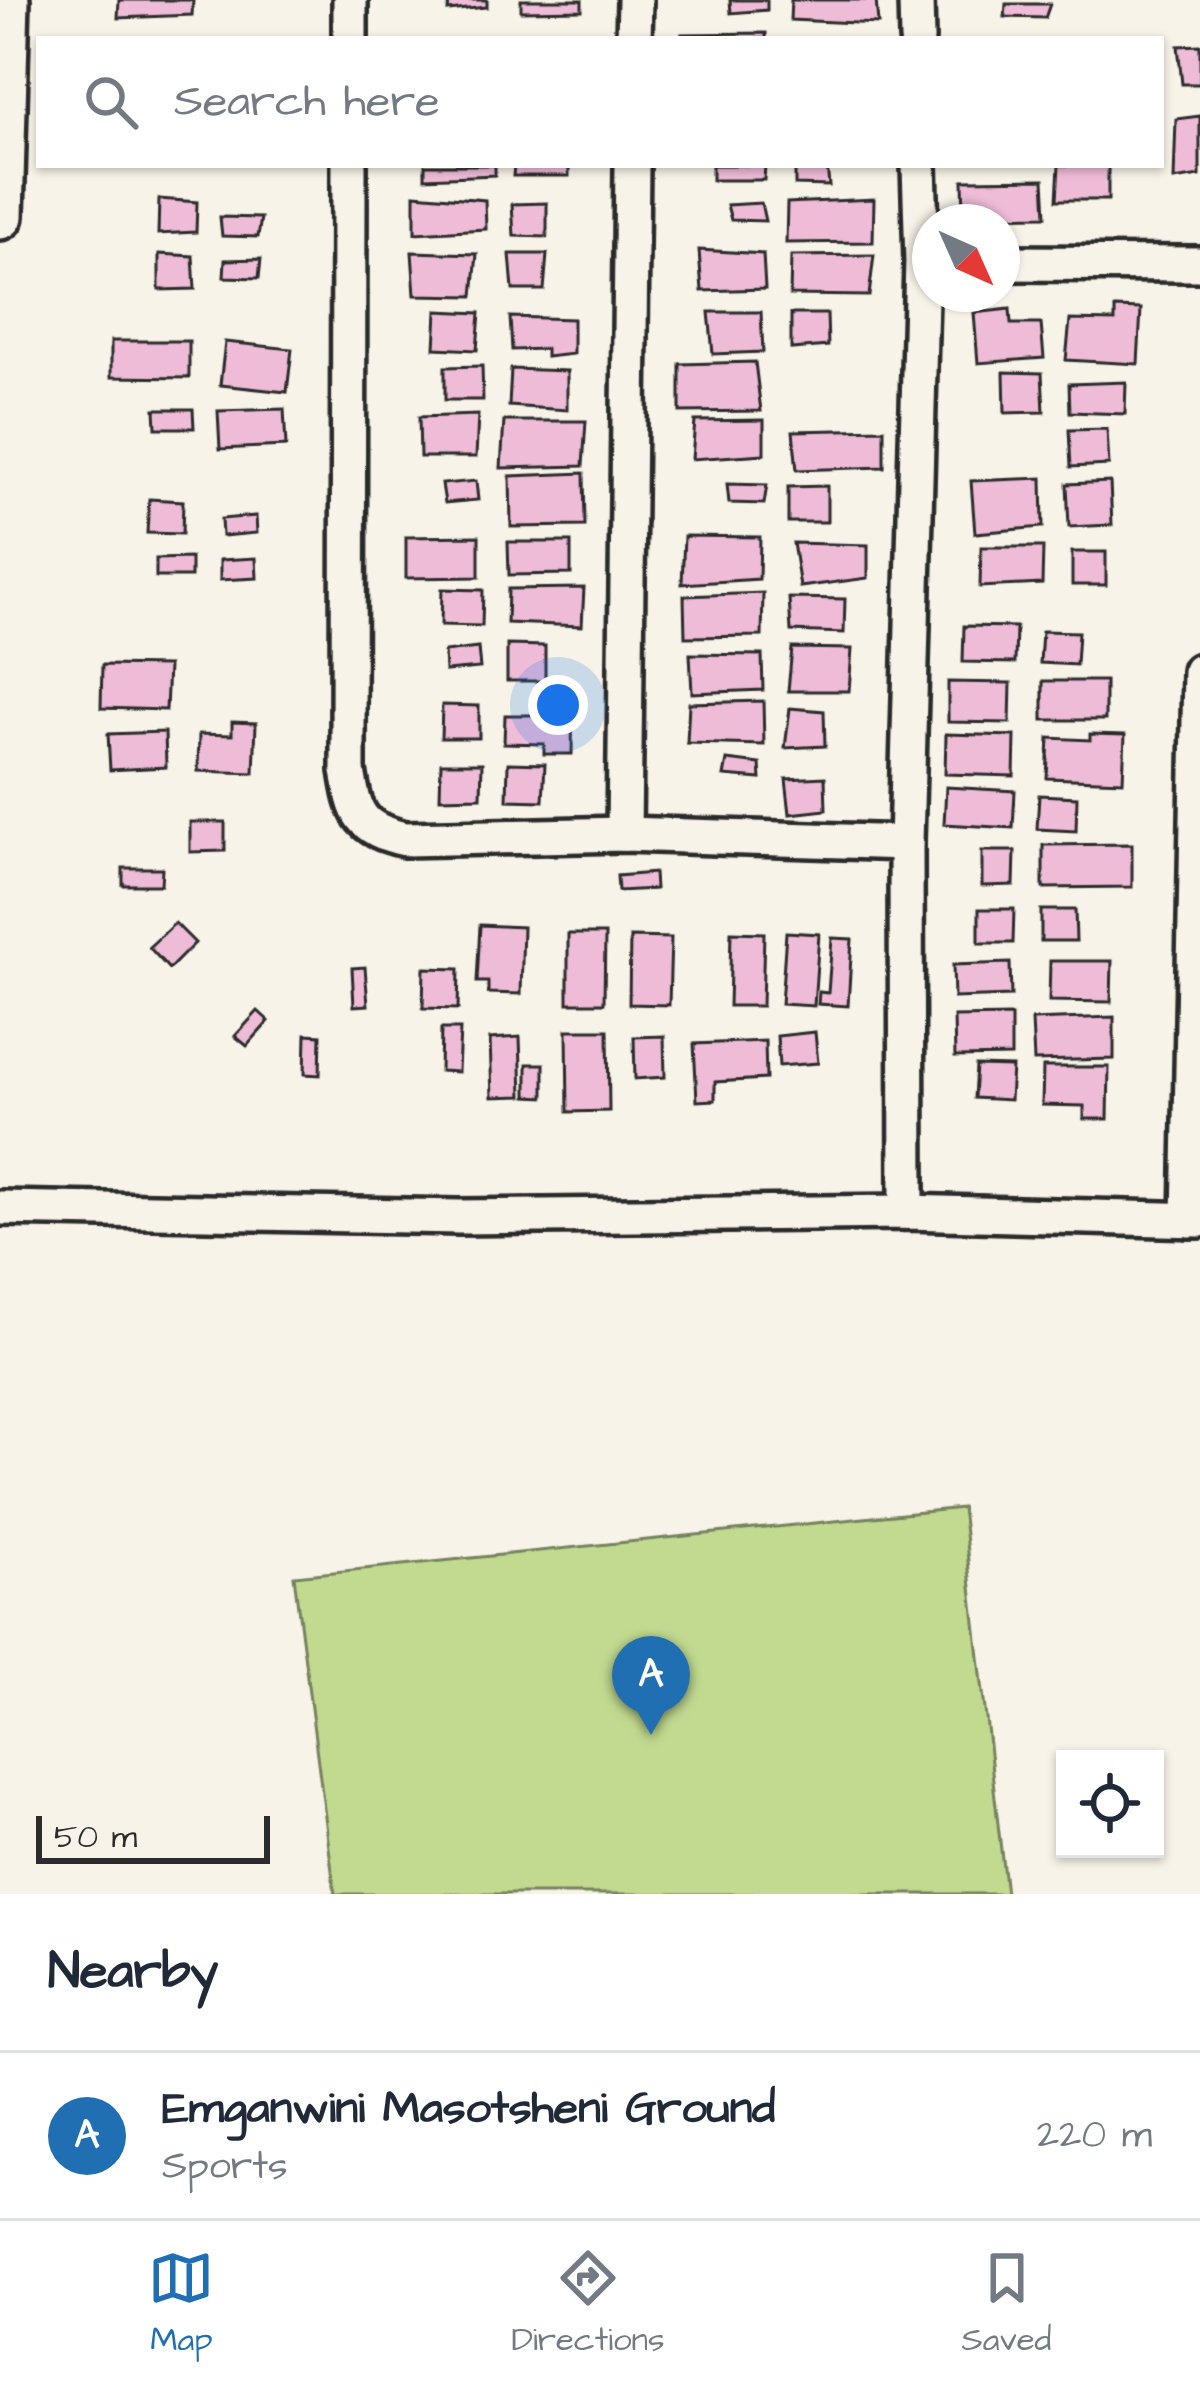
<!DOCTYPE html>
<style>
:root{--surface:#fff;--page:#f6f6f7;--text:#1f2937;--muted:#747a83;--line:#e0e1e3;--accent:#1f6fb2}
body{margin:0;font-family:"Architects Daughter",sans-serif;background:var(--page);color:var(--text)}
.controls{position:absolute;right:36px;bottom:36px;display:grid;overflow:hidden;border-radius:0px;box-shadow:0 3px 9px #0004}
.controls button{width:108px;height:108px;display:grid;place-items:center;padding:0;border:0;border-bottom:3px solid var(--line);background:var(--surface);color:var(--text);font:60px sans-serif}
.compass{position:absolute;left:912px;top:204px;width:108px;height:108px;border-radius:50%;background:var(--surface);box-shadow:0 3px 9px #0004;rotate:135deg}
.scale{position:absolute;left:36px;bottom:30px;width:234px;box-sizing:border-box;padding-left:12px;border:6px solid #2b2b2b;border-top:0;font-size:33px;line-height:42px;white-space:nowrap;color:#2b2b2b;-webkit-text-stroke:9px #f7f3e8;paint-order:stroke}
.you{position:absolute;left:558px;top:705px;width:42px;height:42px;margin:-30px;border:9px solid #fff;border-radius:50%;background:#1a73e8;box-shadow:0 0 0 18px #1a73e833}
.badge{display:grid;place-items:center;width:78px;height:78px;border-radius:50%;background:var(--accent);color:#fff;font-size:39px;font-weight:700}
.pin{position:absolute;translate:-50% -99px;filter:drop-shadow(0 3px 6px #0008)}
.pin::after{content:'';position:absolute;top:63px;width:42px;height:36px;background:inherit;clip-path:polygon(0 0,100% 0,50% 100%)}
.list{margin:0;padding:0;list-style:none}
h2{display:flex;justify-content:space-between;align-items:center;height:156px;margin:0;padding:0 48px;font-size:51px}
h2 small{font-size:39px;font-weight:400;color:var(--muted)}
.list li{display:grid;grid-template-columns:78px 1fr auto;gap:36px;align-items:center;box-sizing:border-box;height:168px;padding:0 48px;border-top:3px solid var(--line)}
.list b{display:block;font-size:45px;white-space:nowrap}
.list p{margin:0;font-size:39px;white-space:nowrap;color:var(--muted)}
.list em{font-size:39px;font-style:normal;color:var(--muted)}
.icon{flex:none;width:66px;height:66px;fill:none;stroke:currentColor;stroke-width:2;stroke-linecap:round;stroke-linejoin:round}
.map{position:relative;flex:none;width:1200px;height:1894px;overflow:hidden}
.search{position:absolute;background:var(--surface);box-shadow:0 3px 9px #0004;left:36px;right:36px;top:36px;height:132px;display:flex;align-items:center;gap:30px;box-sizing:border-box;padding:0 42px;border-radius:0px;color:var(--muted);font-size:45px}
.sheet{height:324px;background:var(--surface)}
nav{display:flex;justify-content:space-around;align-items:center;box-sizing:border-box;height:168px;border-top:3px solid var(--line);background:var(--surface);font-size:33px;color:var(--muted)}
nav a{display:grid;justify-items:center;gap:6px}
nav .on{color:var(--accent)}
.map>svg:first-child{display:block}
.green{fill:#c1da90;stroke:#76825e;stroke-width:3}
.building{fill:#efbcd8;stroke:#2b2b2b;stroke-width:3}
.lines{fill:none;stroke-linecap:round;stroke-linejoin:round}
.street-casing{stroke:#2b2b2b;stroke-width:42}
.secondary-casing{stroke:#2b2b2b;stroke-width:54}
.street{stroke:#f7f3e8;stroke-width:33}
.secondary{stroke:#f7f3e8;stroke-width:45}
</style>
<div class="map">
<svg width="1200" height="1894" viewBox="0 0 1200 1894">
<rect width="100%" height="100%" fill="#f7f3e8"/>
<filter id="ink" filterUnits="userSpaceOnUse"><feTurbulence type="fractalNoise" baseFrequency=".00833" numOctaves="2"/><feDisplacementMap in="SourceGraphic" scale="24" xChannelSelector="R" yChannelSelector="G"/><feConvolveMatrix kernelMatrix="1 2 1 2 8 2 1 2 1" color-interpolation-filters="sRGB"/></filter>
<g filter="url(#ink)">
<polygon class="green" points="962,1508 1006,1894 335,1894 294,1576"/>
<g class="building">
<polygon points="119,0 193,0 192,15 118,18"/>
<polygon points="449,0 487,0 487,7 448,11"/>
<polygon points="521,0 582,0 582,10 521,11"/>
<polygon points="730,0 767,0 767,10 731,13"/>
<polygon points="791,0 876,0 878,24 790,20"/>
<polygon points="1006,4 1050,4 1045,18 1005,17"/>
<polygon points="766,33 766,39 683,39 682,34"/>
<polygon points="1200,45 1200,84 1182,84 1178,46"/>
<polygon points="1200,116 1200,176 1174,180 1176,119"/>
<polygon points="425,165 495,165 495,175 425,178"/>
<polygon points="514,165 569,165 569,176 513,176"/>
<polygon points="712,165 765,165 764,180 712,180"/>
<polygon points="795,165 827,165 829,186 795,185"/>
<polygon points="1059,165 1108,165 1108,200 1057,200"/>
<polygon points="1044,179 1046,216 964,217 963,180"/>
<polygon points="415,194 485,200 486,229 415,233"/>
<polygon points="159,199 197,202 196,232 158,234"/>
<polygon points="874,199 873,242 786,243 787,203"/>
<polygon points="547,203 547,237 514,236 512,204"/>
<polygon points="761,203 765,221 731,220 727,205"/>
<polygon points="220,217 261,218 258,237 222,236"/>
<polygon points="699,250 763,254 765,289 702,291"/>
<polygon points="412,252 477,254 473,296 415,295"/>
<polygon points="159,254 193,256 195,289 159,290"/>
<polygon points="510,254 547,254 544,290 513,290"/>
<polygon points="874,255 869,296 790,295 791,256"/>
<polygon points="261,259 259,278 224,277 225,260"/>
<polygon points="1115,308 1141,309 1138,364 1066,360 1070,320 1115,321"/>
<polygon points="1010,309 1011,324 1041,324 1044,358 978,363 974,313"/>
<polygon points="437,311 480,313 477,350 435,348"/>
<polygon points="709,312 761,312 763,352 713,354"/>
<polygon points="791,314 827,314 828,346 791,349"/>
<polygon points="510,317 573,319 573,354 546,357 546,349 512,350"/>
<polygon points="111,341 189,341 189,378 111,377"/>
<polygon points="225,342 292,349 287,392 220,385"/>
<polygon points="755,362 761,411 680,412 680,364"/>
<polygon points="482,366 483,400 445,400 445,367"/>
<polygon points="511,369 567,371 567,410 509,406"/>
<polygon points="1004,372 1042,373 1044,412 1005,413"/>
<polygon points="1126,382 1125,414 1070,412 1069,384"/>
<polygon points="155,409 193,409 194,428 156,428"/>
<polygon points="284,409 286,446 220,449 218,411"/>
<polygon points="478,415 476,457 420,457 419,417"/>
<polygon points="764,420 764,454 692,459 695,421"/>
<polygon points="504,421 586,421 583,466 501,468"/>
<polygon points="884,429 884,467 797,470 793,431"/>
<polygon points="1107,429 1109,465 1071,467 1069,430"/>
<polygon points="584,473 585,526 511,527 510,476"/>
<polygon points="1042,478 1043,527 975,533 971,481"/>
<polygon points="476,481 478,500 445,503 442,484"/>
<polygon points="1110,482 1112,525 1069,527 1067,484"/>
<polygon points="727,484 767,485 764,504 729,503"/>
<polygon points="827,486 827,522 788,522 788,487"/>
<polygon points="149,499 183,501 182,534 147,533"/>
<polygon points="256,516 257,533 222,536 221,519"/>
<polygon points="479,536 479,577 406,578 406,537"/>
<polygon points="684,536 760,537 759,579 682,584"/>
<polygon points="508,542 571,542 571,574 509,575"/>
<polygon points="793,543 868,545 868,578 800,587"/>
<polygon points="981,547 1043,547 1042,584 980,587"/>
<rect x="1072" y="552" width="34" height="33"/>
<polygon points="191,558 191,577 156,577 156,559"/>
<polygon points="256,558 257,578 220,580 220,560"/>
<polygon points="584,588 582,626 507,623 508,589"/>
<polygon points="442,589 483,590 482,626 441,625"/>
<polygon points="763,593 762,636 685,637 684,596"/>
<polygon points="789,598 845,599 844,633 791,631"/>
<polygon points="964,626 1016,627 1015,663 963,662"/>
<polygon points="1042,631 1078,632 1076,665 1040,663"/>
<polygon points="507,645 545,646 545,681 507,681"/>
<polygon points="478,648 480,668 445,671 444,652"/>
<polygon points="792,648 852,649 849,691 788,691"/>
<polygon points="690,654 762,655 763,690 692,693"/>
<polygon points="102,665 168,666 166,710 101,708"/>
<rect x="1043" y="681" width="62" height="39"/>
<polygon points="948,682 1011,683 1010,723 948,722"/>
<polygon points="573,699 572,754 544,754 544,744 504,743 505,715 542,715 542,700"/>
<polygon points="763,701 764,745 687,743 689,703"/>
<polygon points="442,705 479,706 479,738 441,738"/>
<polygon points="790,708 824,711 825,746 785,748"/>
<polygon points="232,722 256,723 254,773 198,771 199,734 232,735"/>
<polygon points="165,732 166,767 110,770 108,734"/>
<polygon points="946,734 1015,736 1014,776 945,774"/>
<polygon points="1090,734 1125,735 1123,781 1047,778 1049,738 1090,740"/>
<polygon points="727,760 760,764 761,779 724,776"/>
<polygon points="441,763 482,763 481,797 440,798"/>
<polygon points="508,763 545,764 543,801 507,800"/>
<polygon points="825,777 826,810 790,814 786,779"/>
<polygon points="946,787 1015,791 1013,828 944,824"/>
<polygon points="1039,795 1077,797 1076,831 1037,829"/>
<polygon points="190,822 225,822 225,851 190,852"/>
<polygon points="1132,844 1132,887 1043,888 1043,845"/>
<polygon points="982,851 1015,851 1014,885 982,886"/>
<polygon points="123,868 162,868 161,885 123,885"/>
<polygon points="654,873 655,889 618,891 617,876"/>
<polygon points="979,909 1014,909 1013,943 979,943"/>
<polygon points="1041,910 1075,910 1076,941 1041,941"/>
<polygon points="175,923 195,943 169,969 149,947"/>
<polygon points="480,925 523,927 521,994 488,993 488,982 477,982"/>
<polygon points="731,932 764,933 762,1006 729,1006"/>
<polygon points="786,932 819,934 814,1006 781,1004"/>
<polygon points="568,934 605,934 604,1003 568,1003"/>
<polygon points="630,937 671,938 669,1005 629,1004"/>
<polygon points="832,938 852,939 848,1006 818,1004 819,992 828,993"/>
<polygon points="1050,961 1112,961 1111,1002 1049,1001"/>
<polygon points="1010,963 1011,996 954,998 953,965"/>
<polygon points="365,967 368,1005 354,1006 352,968"/>
<polygon points="424,968 459,969 458,1009 423,1008"/>
<polygon points="258,1011 269,1021 247,1046 235,1036"/>
<polygon points="1011,1016 1011,1056 955,1057 954,1017"/>
<polygon points="1114,1017 1114,1059 1034,1061 1032,1020"/>
<polygon points="441,1029 460,1029 458,1072 440,1071"/>
<polygon points="567,1030 608,1030 609,1111 568,1112"/>
<polygon points="815,1032 818,1063 779,1066 777,1036"/>
<polygon points="306,1034 321,1035 320,1075 305,1074"/>
<polygon points="664,1036 665,1077 635,1079 634,1037"/>
<polygon points="520,1037 522,1096 492,1097 490,1039"/>
<polygon points="765,1041 766,1079 715,1082 715,1100 697,1101 694,1044"/>
<polygon points="527,1064 544,1064 544,1097 527,1096"/>
<polygon points="976,1066 1012,1067 1010,1100 974,1098"/>
<polygon points="1043,1067 1109,1067 1108,1119 1084,1119 1084,1106 1042,1105"/>
</g>
<g class="lines">
<g class="street-casing">
<g id="street">
<polyline points="916,0 917,39"/>
<polyline points="350,39 350,0"/>
<polyline points="634,39 635,0"/>
<path d="M349 165 348 770C355 815 359 828 405 839L624 834 906 843"/>
<polyline points="1002,263 1200,264"/>
<polyline points="624,834 632,165"/>
<polyline points="0,1208 459,1217 907,1212 1200,1220"/>
<polyline points="907,1212 906,843 922,262 919,165"/>
<polyline points="1189,1220 1200,671"/>
</g>
</g>
<g class="secondary-casing">
<polyline id="secondary" points="0,216 6,0"/>
</g>
<use href="#street" class="street"/>
<use href="#secondary" class="secondary"/>
</g>
</g>
</svg>
<div class="controls">
<button><svg class="icon" aria-label="locate" viewBox="0 0 24 24"><circle cx="12" cy="12" r="6"/><path d="M12 2v4M12 18v4M2 12h4M18 12h4"/></svg></button>
</div>
<svg class="compass" viewBox="-18 -18 36 36"><path d="M0-13l5 13h-10z" fill="#e53935"/><path d="M0 13l5-13h-10z" fill="#747a83"/></svg>
<div class="scale">50 m</div>
<div class="you"></div>
<div class="pin badge" style="left:651px;top:1735px">A</div>
<div class="search"><svg class="icon" aria-label="search" viewBox="0 0 24 24"><circle cx="10" cy="10" r="6"/><path d="M15 15l6 6"/></svg>Search here</div>
</div>
<section class="sheet">
<h2>Nearby<small></small></h2>
<ul class="list">
<li><span class="badge">A</span><div><b>Emganwini Masotsheni Ground</b><p>Sports</p></div><em>220 m</em></li>
</ul>
</section>
<nav>
<a class="on"><svg class="icon" aria-label="map" viewBox="0 0 24 24"><path d="M3 6l6-2 6 2 6-2v14l-6 2-6-2-6 2zM9 4v14M15 6v14"/></svg>Map</a>
<a><svg class="icon" aria-label="directions" viewBox="0 0 24 24"><path d="M12 3l9 9-9 9-9-9zM9 14v-3h6M13 9l2 2-2 2"/></svg>Directions</a>
<a><svg class="icon" aria-label="saved" viewBox="0 0 24 24"><path d="M7 4h10v16l-5-4-5 4z"/></svg>Saved</a>
</nav>
